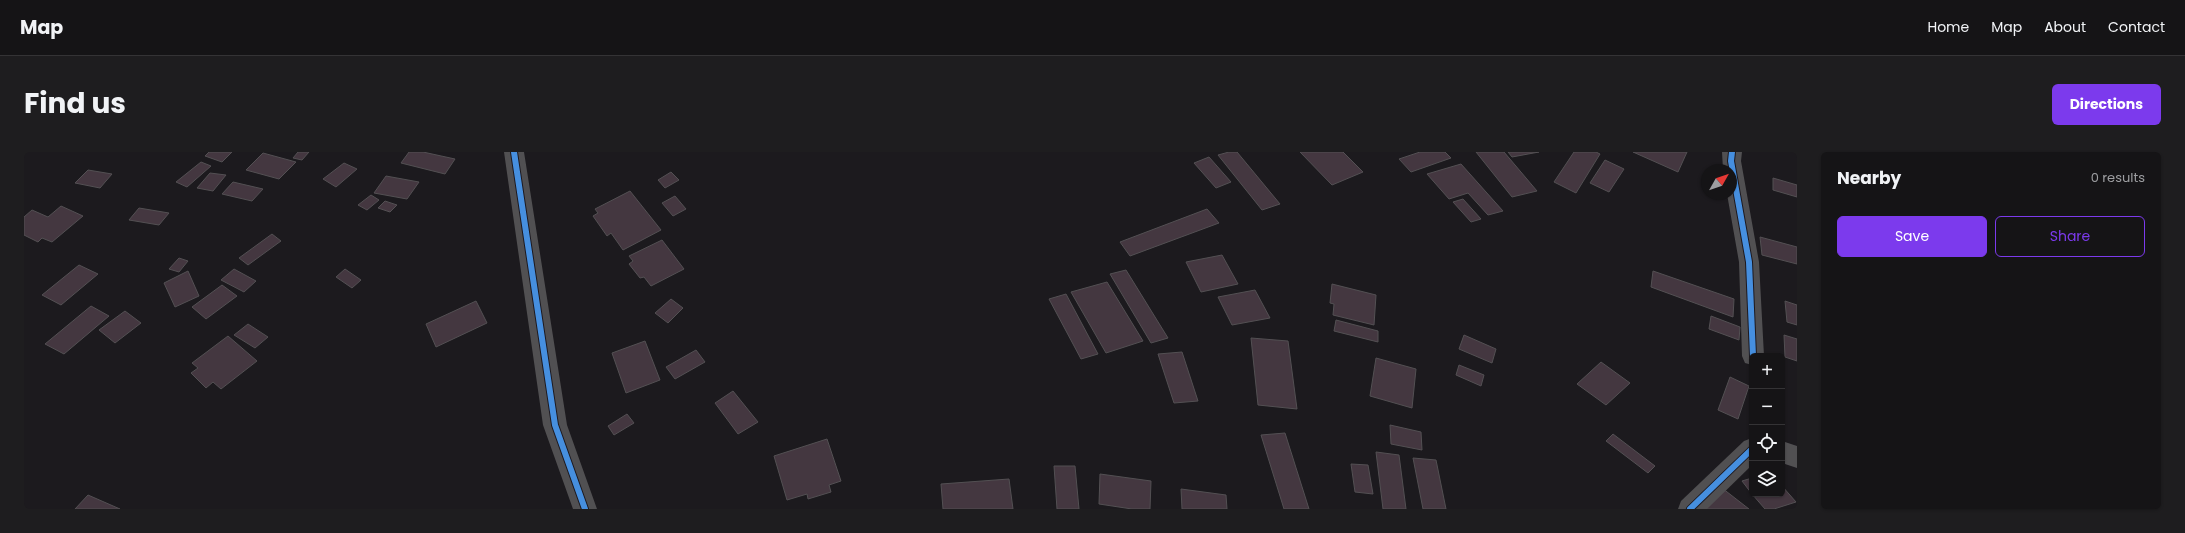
<!DOCTYPE html>
<meta charset="utf-8">
<style>
:root{--surface:#151416;--page:#1e1d1f;--text:#f1f3f6;--muted:#9d9ea1;--line:#343335;--accent:#7c3aed}
body{margin:0;font-family:Poppins,sans-serif;background:var(--page);color:var(--text)}
.controls{position:absolute;right:12px;bottom:12px;display:grid;overflow:hidden;border-radius:6px;box-shadow:0 1px 3px #0004}
.controls button{width:36px;height:36px;display:grid;place-items:center;padding:0;border:0;border-bottom:1px solid var(--line);background:var(--surface);color:var(--text);font:20px sans-serif}
.compass{position:absolute;left:1677px;top:12px;width:36px;height:36px;border-radius:50%;background:var(--surface);box-shadow:0 1px 3px #0004;rotate:50deg}
.list{margin:0;padding:0;list-style:none}
h2{display:flex;justify-content:space-between;align-items:center;height:52px;margin:0;padding:0 16px;font-size:17px}
h2 small{font-size:13px;font-weight:400;color:var(--muted)}
.actions{display:flex;gap:8px;padding:12px 16px}
.actions a{flex:1;padding:9px 0;border:1px solid var(--accent);border-radius:6px;text-align:center;font-size:14px;color:var(--accent)}
.actions .main{background:var(--accent);color:#fff}
.icon{flex:none;width:22px;height:22px;fill:none;stroke:currentColor;stroke-width:2;stroke-linecap:round;stroke-linejoin:round}
.map{position:relative;flex:none;width:1773px;height:357px;overflow:hidden;border-radius:6px}
header{display:flex;align-items:center;gap:24px;box-sizing:border-box;height:56px;padding:0 20px;background:var(--surface);border-bottom:1px solid var(--line)}
header strong{font-size:19px}
nav{display:flex;gap:22px;margin-inline-start:auto;font-size:14px}
.intro{display:flex;align-items:center;justify-content:space-between;box-sizing:border-box;height:96px;padding:0 24px}
h1{margin:0;font-size:28px}
.button{padding:10px 18px;border-radius:6px;background:var(--accent);color:#fff;font-size:14px;font-weight:700}
main{display:flex;gap:24px;padding:0 24px}
aside{flex:1;background:var(--surface);border-radius:6px;box-shadow:0 1px 3px #0004}
.map>svg:first-child{display:block}
.building{fill:#443740;stroke:#535053}
.lines{fill:none;stroke-linecap:round;stroke-linejoin:round}
.minor{fill:#515052;fill-rule:evenodd}
.cycleway-casing{stroke:#1d191f;stroke-width:8}
.cycleway{stroke:#468fdf;stroke-width:6}
</style>
<header>
<strong>Map</strong>
<nav><a>Home</a><a>Map</a><a>About</a><a>Contact</a></nav>
</header>
<div class="intro"><h1>Find us</h1><a class="button">Directions</a></div>
<main>
<div class="map">
<svg width="1773" height="357" viewBox="0 0 1773 357">
<rect width="100%" height="100%" fill="#1c1a1e"/>
<g class="building">
<polygon points="185,0 208,0 198,10 181,4"/>
<polygon points="274,0 285,0 278,8 269,6"/>
<polygon points="385,0 399,0 431,7 421,22 377,11"/>
<polygon points="1205,0 1213,0 1256,52 1238,58 1194,3"/>
<polygon points="1276,0 1319,0 1339,20 1308,33"/>
<polygon points="1396,0 1421,0 1427,6 1387,20 1375,7"/>
<polygon points="1452,0 1480,0 1513,39 1488,45"/>
<polygon points="1484,0 1515,0 1488,5"/>
<polygon points="1550,0 1572,0 1576,2 1552,41 1530,30"/>
<polygon points="1609,0 1663,0 1654,20"/>
<polygon points="239,1 272,10 255,27 222,18"/>
<polygon points="1185,5 1207,30 1192,36 1170,11"/>
<polygon points="1581,8 1600,17 1585,40 1566,31"/>
<polygon points="177,10 187,14 163,35 152,30"/>
<polygon points="320,11 333,17 312,35 299,27"/>
<polygon points="1437,12 1479,59 1464,63 1444,41 1425,47 1403,22"/>
<polygon points="64,18 88,22 76,36 51,31"/>
<polygon points="647,20 655,28 641,36 634,28"/>
<polygon points="186,21 202,23 189,39 173,36"/>
<polygon points="362,24 395,30 383,47 350,41"/>
<polygon points="1749,26 1773,33 1773,45 1749,38"/>
<polygon points="209,30 239,37 228,49 198,42"/>
<polygon points="606,39 637,78 599,98 587,81 583,84 569,64 574,61 571,57"/>
<polygon points="347,43 355,48 343,58 334,53"/>
<polygon points="651,44 662,57 649,64 638,51"/>
<polygon points="1439,47 1457,67 1447,70 1429,50"/>
<polygon points="361,49 373,53 366,60 354,56"/>
<polygon points="37,54 59,64 28,90 18,86 14,90 0,83 0,65 8,58 24,65"/>
<polygon points="115,56 145,61 135,73 105,68"/>
<polygon points="1183,57 1195,71 1106,104 1096,90"/>
<polygon points="248,82 257,89 224,113 215,106"/>
<polygon points="1736,85 1773,95 1773,112 1738,103"/>
<polygon points="638,88 660,117 627,134 620,125 616,126 605,112 609,109 605,104"/>
<polygon points="1198,103 1214,132 1177,140 1162,110"/>
<polygon points="155,106 164,109 155,120 145,117"/>
<polygon points="55,113 74,122 37,153 18,143"/>
<polygon points="210,117 232,129 220,140 197,128"/>
<polygon points="321,117 337,128 328,136 312,125"/>
<polygon points="1102,118 1144,186 1127,191 1086,122"/>
<polygon points="164,119 175,144 151,155 140,131"/>
<polygon points="1629,119 1710,147 1709,165 1627,135"/>
<polygon points="1083,130 1119,189 1082,201 1047,140"/>
<polygon points="1308,132 1352,143 1350,173 1309,163 1310,152 1306,151"/>
<polygon points="198,133 213,144 182,167 168,155"/>
<polygon points="1231,138 1246,166 1208,173 1194,145"/>
<polygon points="1042,142 1074,202 1057,207 1025,147"/>
<polygon points="647,147 659,156 644,171 631,161"/>
<polygon points="452,149 463,171 412,195 402,172"/>
<polygon points="1761,149 1773,153 1773,173 1763,170"/>
<polygon points="67,154 85,164 40,202 21,192"/>
<polygon points="101,159 117,171 91,191 75,178"/>
<polygon points="1687,164 1716,175 1715,188 1685,177"/>
<polygon points="1312,168 1354,179 1354,190 1310,179"/>
<polygon points="224,172 244,185 231,196 210,183"/>
<polygon points="1440,183 1472,197 1468,211 1435,197"/>
<polygon points="1760,183 1773,187 1773,209 1761,205"/>
<polygon points="204,184 233,209 197,237 189,230 182,236 167,221 174,216 168,211"/>
<polygon points="1227,186 1264,189 1273,257 1234,253"/>
<polygon points="621,189 636,228 602,241 588,201"/>
<polygon points="672,198 681,210 651,227 642,215"/>
<polygon points="1158,200 1174,249 1150,251 1134,202"/>
<polygon points="1352,206 1392,217 1388,256 1346,244"/>
<polygon points="1577,210 1606,231 1582,253 1553,232"/>
<polygon points="1435,213 1460,223 1457,234 1432,223"/>
<polygon points="1706,225 1725,234 1714,267 1694,258"/>
<polygon points="709,239 734,270 714,282 691,251"/>
<polygon points="603,262 610,271 590,283 584,274"/>
<polygon points="1366,273 1397,280 1398,298 1367,292"/>
<polygon points="1261,281 1285,357 1260,357 1237,283"/>
<polygon points="1589,282 1631,314 1624,321 1582,289"/>
<polygon points="803,287 817,329 805,333 807,340 784,347 783,342 763,348 750,304"/>
<polygon points="1352,300 1375,303 1382,357 1359,357"/>
<polygon points="1389,306 1412,308 1422,357 1399,357"/>
<polygon points="1327,312 1344,313 1349,342 1331,340"/>
<polygon points="1030,314 1051,314 1055,357 1033,357"/>
<polygon points="1076,322 1127,329 1126,357 1108,357 1075,352"/>
<polygon points="1728,326 1728,342 1718,329"/>
<polygon points="985,327 989,357 919,357 917,332"/>
<polygon points="1758,334 1772,350 1750,357 1741,357 1728,342 1758,342"/>
<polygon points="1698,336 1725,357 1676,357"/>
<polygon points="1157,337 1202,343 1203,357 1158,357"/>
<polygon points="64,343 96,357 51,357"/>
</g>
<g class="lines">
<g class="minor">
<polygon points="480,0 500,0 543,273 573,357 549,357 519,273"/>
<polygon points="1698,0 1718,0 1717,9 1735,110 1740,204 1728,204 1728,213 1721,211 1718,204 1715,110 1703,42 1707,42 1707,18 1699,18"/>
<polygon points="1728,286 1728,313 1683,357 1654,357 1657,349 1720,289"/>
<polygon points="1758,289 1773,294 1773,316 1758,311"/>
</g>
<g class="cycleway-casing">
<g id="cycleway">
<polyline points="490,0 531,273 561,357"/>
<polyline points="1708,0 1707,9 1725,110 1729,204"/>
<polyline points="1666,357 1728,297"/>
</g>
</g>
<use href="#cycleway" class="cycleway"/>
</g>
</svg>
<div class="controls">
<button>+</button>
<button>−</button>
<button><svg class="icon" aria-label="locate" viewBox="0 0 24 24"><circle cx="12" cy="12" r="6"/><path d="M12 2v4M12 18v4M2 12h4M18 12h4"/></svg></button>
<button><svg class="icon" aria-label="layers" viewBox="0 0 24 24"><path d="M12 4l9 5-9 5-9-5zM3 14l9 5 9-5"/></svg></button>
</div>
<svg class="compass" viewBox="-18 -18 36 36"><path d="M0-13l5 13h-10z" fill="#e53935"/><path d="M0 13l5-13h-10z" fill="#9d9ea1"/></svg>
</div>
<aside>
<h2>Nearby<small>0 results</small></h2>
<ul class="list">
</ul>
<div class="actions"><a class="main">Save</a><a>Share</a></div>
</aside>
</main>
